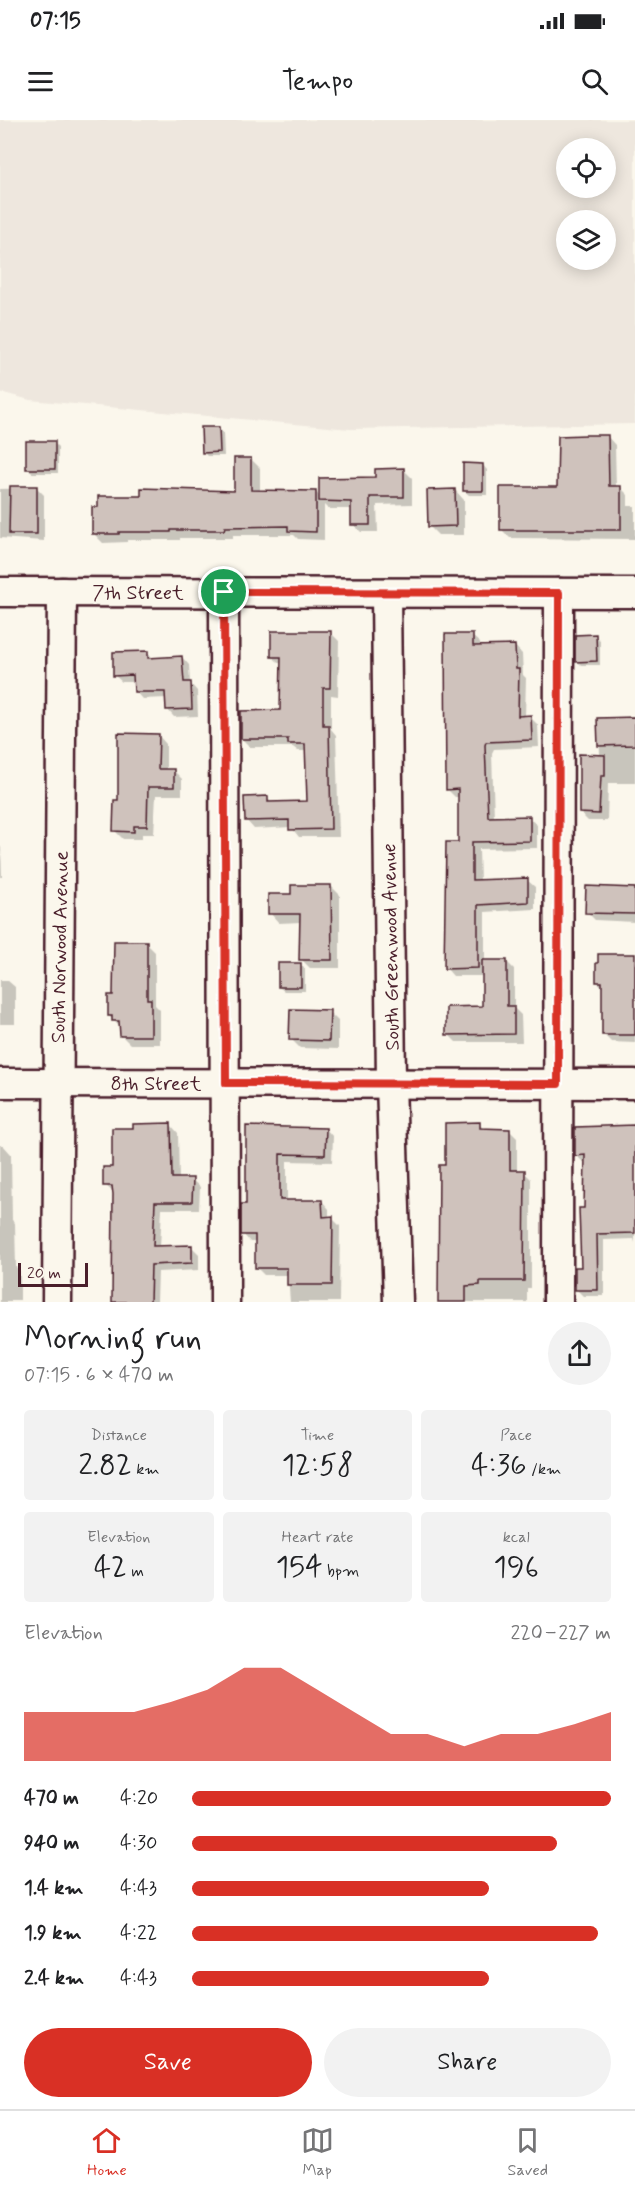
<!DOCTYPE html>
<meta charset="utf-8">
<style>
:root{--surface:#fff;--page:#f2f2f2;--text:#202124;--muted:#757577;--line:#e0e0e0;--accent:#d93025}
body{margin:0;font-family:Mynerve,sans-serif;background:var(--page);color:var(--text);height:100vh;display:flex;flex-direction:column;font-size:22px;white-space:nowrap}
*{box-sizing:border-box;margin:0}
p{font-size:20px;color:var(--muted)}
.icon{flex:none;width:33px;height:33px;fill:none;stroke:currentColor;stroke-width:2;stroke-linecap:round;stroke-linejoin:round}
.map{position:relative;height:1182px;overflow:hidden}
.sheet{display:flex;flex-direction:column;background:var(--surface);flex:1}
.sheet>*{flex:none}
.buttons{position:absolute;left:556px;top:18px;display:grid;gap:12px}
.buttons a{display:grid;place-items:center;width:60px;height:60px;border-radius:50%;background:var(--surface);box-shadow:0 3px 15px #0003;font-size:30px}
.scale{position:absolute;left:18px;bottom:15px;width:70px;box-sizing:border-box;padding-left:6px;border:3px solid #4a1f2b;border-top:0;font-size:16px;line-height:21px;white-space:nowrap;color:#4a1f2b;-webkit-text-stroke:4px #fbf7ec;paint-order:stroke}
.pin{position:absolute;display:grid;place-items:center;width:51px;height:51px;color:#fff;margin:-26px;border:3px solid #fff;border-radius:50%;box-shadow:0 2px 6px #0007}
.round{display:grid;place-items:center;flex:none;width:63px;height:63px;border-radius:32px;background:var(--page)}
.summary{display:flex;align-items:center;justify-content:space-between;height:102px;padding:0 24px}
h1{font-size:33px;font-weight:600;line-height:45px}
.metrics{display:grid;grid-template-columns:repeat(3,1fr);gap:9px;height:102px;padding:6px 24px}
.metrics div{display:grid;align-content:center;border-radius:6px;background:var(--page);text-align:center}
.metrics b{font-size:30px;font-weight:600}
.metrics small{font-size:16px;font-weight:400}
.metrics p{font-size:16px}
.chart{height:168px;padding:12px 24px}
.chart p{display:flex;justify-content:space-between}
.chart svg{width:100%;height:108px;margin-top:6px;fill:var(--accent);opacity:.7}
.cta{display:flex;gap:12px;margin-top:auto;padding:12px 24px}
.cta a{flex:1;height:69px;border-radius:36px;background:var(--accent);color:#fff;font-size:24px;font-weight:600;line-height:69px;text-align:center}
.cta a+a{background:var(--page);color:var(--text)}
ul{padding:0 24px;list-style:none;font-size:20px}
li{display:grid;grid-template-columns:96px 72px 1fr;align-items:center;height:45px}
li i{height:15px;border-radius:8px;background:var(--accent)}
.status{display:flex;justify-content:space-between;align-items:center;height:42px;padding:0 30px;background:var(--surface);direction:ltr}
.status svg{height:16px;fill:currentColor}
header{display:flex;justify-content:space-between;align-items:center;height:78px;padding:0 24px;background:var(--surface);font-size:27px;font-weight:600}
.tabs{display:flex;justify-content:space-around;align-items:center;height:84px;border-top:2px solid var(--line);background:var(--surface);font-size:16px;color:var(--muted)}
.tabs a{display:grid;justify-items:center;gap:3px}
.tabs .selected{color:var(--accent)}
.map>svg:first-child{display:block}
</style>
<div class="status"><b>07:15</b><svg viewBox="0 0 49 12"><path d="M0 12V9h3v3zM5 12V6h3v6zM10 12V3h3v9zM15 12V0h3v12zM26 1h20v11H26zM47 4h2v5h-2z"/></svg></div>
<header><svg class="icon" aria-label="menu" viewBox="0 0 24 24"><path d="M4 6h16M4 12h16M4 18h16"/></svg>Tempo<svg class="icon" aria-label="search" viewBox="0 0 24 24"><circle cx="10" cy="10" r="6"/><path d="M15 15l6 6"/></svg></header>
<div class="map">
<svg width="635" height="1182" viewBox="0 0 635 1182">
<rect width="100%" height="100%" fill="#fbf7ec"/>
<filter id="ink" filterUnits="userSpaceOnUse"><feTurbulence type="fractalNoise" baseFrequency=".0167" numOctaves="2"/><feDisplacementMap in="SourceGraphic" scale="12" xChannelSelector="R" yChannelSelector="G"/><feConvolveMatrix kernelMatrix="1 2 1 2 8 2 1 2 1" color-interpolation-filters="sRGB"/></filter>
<g filter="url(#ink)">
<path fill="#eee7de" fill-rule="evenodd" d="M0,0H635V304L350,309L30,280L0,272ZM567,28H606V68H567ZM567,100H606V140H567Z"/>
<g fill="#0003">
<path d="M219,309L223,313L224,336H207L203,332Z"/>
<path d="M607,316L615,325L616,367H620L628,375V386H635V419L510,418L502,410L559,369Z"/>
<path d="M54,323L58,327V353H32L27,348Z"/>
<path d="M251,339L260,348V371L316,372L320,377L404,350L412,358V384L377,385L378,412H361L353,404L352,389H328L324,385V420L298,419L294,415H233V418H180V420H127V422L103,423L94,414L235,372Z"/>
<path d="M483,345L487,350V375H469L464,371Z"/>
<path d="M37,368L44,375V421L0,418V369Z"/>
<path d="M455,370L464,380V415H438L429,406Z"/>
<path d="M330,512L339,521L338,576L331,575V609L336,615L339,717H299L291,707L254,709L246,700L267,678L272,683H309L307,631H298L293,627H250L242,619L282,592V545L272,537Z"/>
<path d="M472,516L480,523V527L515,526L522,534L523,555L526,558L525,597H530L538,605L539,627L494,629L492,633L494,698H529L537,705V728L479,729L480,761L527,760L535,767V789L485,792V841H506L514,849V888L521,895L522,922H456L448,914L483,888V856H453L446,848L460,723V677H455L447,669Z"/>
<path d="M595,516L600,520V545H581L577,541Z"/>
<path d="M148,533L154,539L182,537L189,545L190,563L197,571L198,596L174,597L167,589V578L142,579L135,571V562H122L114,555Z"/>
<path d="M629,596H635V663H608L607,701H588L580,693L600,636L599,599H629Z"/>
<path d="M158,615L166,624V650L174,651L182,659V675H156L154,714H142V719H123L115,711L119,682Z"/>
<path d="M0,726L1,727L2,757H0Z"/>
<path d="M331,766L340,775V848H310L301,839V802L279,803L270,793L292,775Z"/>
<path d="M587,768H635V802L595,800L587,792Z"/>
<path d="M146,823L155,832V885L160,890V924H130L121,915V908L109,896Z"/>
<path d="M635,835V923L611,922L603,914L604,868L597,862L600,844Z"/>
<path d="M301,845L305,849V871H284L279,867Z"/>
<path d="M0,860H7L15,867V904H0Z"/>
<path d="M329,892L338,901V929L300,928L291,919Z"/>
<path d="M479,1004L485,1010L510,1011L517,1018V1052H524L531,1059V1168H527V1182H440L447,1047Z"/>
<path d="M171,1005L178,1013L179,1059L192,1060L200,1067L199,1089H162L160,1127L191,1126L199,1134V1150L158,1152L157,1182H192H114V1073L105,1065L134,1009Z"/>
<path d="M635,1007V1123L634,1119L604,1120V1176H583L576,1169L582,1149L586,1042H583L576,1035Z"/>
<path d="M248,1008L326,1009L333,1017L332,1042L287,1041V1082L322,1081L329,1089V1098H332L340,1106L339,1182H290L288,1155H264L256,1147V1122H250L243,1114L248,1086Z"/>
<path d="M0,1025H3L11,1034L12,1100L15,1103L16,1147L20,1151V1180H11V1182H0Z"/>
</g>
<g fill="#cfc2bc" stroke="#4a1f2b" stroke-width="1.5">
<path d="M201,307H219L220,332L202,333Z"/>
<path d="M586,315H608L609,366H621V410H500V367H557L558,316Z"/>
<rect x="26" y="321" width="29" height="28"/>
<path d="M234,338H251V370L316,371V412L288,411V406L225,407L224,410H171V412H119V414H92V387H98V376H141V368L234,371Z"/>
<path d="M463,343L483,344V371H463Z"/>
<path d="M404,348V377H370V405H351V382L319,381V358L375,357V349Z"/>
<path d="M10,366H37V414H9Z"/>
<path d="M455,369L456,406L428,407L427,370Z"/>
<path d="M271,511H331L330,568H323V605H329L331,709L289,710V700L245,701L244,677L268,676V682L307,681L305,624H288V619H241V591L280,590L281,537H271Z"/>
<path d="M445,514H473V526L515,525L516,549H519L518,596L531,595L532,620L486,622L485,625L488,697L530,696V721L472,722V760L528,758V782L478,785V848L444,849L446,722H458V669L446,670Z"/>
<path d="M596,514L597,541L575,542V515Z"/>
<path d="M148,531V538L182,536L184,562H191L192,589L166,590L165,572H134L133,555L113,556V532Z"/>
<path d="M635,597V625L598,626L597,598Z"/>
<path d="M118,613L159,614L158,649H174V667H148L147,706H134V712L113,711L114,680H118Z"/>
<path d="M579,634L605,635V656H601L599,694L579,693Z"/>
<path d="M291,765H331L332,840H299L300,794H268V774H291Z"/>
<path d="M586,766L635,768V794L585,793Z"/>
<path d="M114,821H147V879H151V916H120L119,901H112V896H108V875H113Z"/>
<path d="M598,834H635V915H602V862H596V843H598Z"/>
<path d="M482,840H507V886H514V914L446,915V887L482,886Z"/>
<rect x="278" y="843" width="23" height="24"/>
<path d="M290,889L330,890L329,921L289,920Z"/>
<path d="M480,1002V1008L510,1009V1050H525L524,1161H480V1165L466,1166V1182H438L439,1045H445V1003Z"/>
<path d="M171,1003L172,1058H193L192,1082H155L153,1126L192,1125V1143L151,1145L150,1182H112L113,1074L112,1066H103V1047H112V1008H133V1004Z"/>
<path d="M635,1005V1113L597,1114L598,1170H575V1147H581L579,1088H584L585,1035L575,1036V1007Z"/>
<path d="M246,1006L326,1008L325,1035L280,1034V1080H322L323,1097L333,1096L332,1165H287V1148H255V1115H241V1084H246Z"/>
</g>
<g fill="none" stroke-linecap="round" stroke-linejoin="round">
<defs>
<g id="minor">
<path d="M0,472L635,473"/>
<path d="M224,473L225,1182"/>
<path d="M386,473L391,963L398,1182"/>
<path d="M0,963L635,964"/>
<path d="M57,1182L62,472"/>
<path d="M558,1182L559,473"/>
</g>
</defs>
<use href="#minor" stroke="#4a1f2b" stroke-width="33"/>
<use href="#minor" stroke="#fbf7ec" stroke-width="28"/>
</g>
</g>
<g fill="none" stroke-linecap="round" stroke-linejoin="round" filter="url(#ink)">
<defs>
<path id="route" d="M224,472L559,473L558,964L226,963Z"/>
</defs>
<use href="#route" stroke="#fff" stroke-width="12"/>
<use href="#route" stroke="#d93025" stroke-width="8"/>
</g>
<g text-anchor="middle" stroke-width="4.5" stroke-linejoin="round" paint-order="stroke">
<g font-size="20" fill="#4a1f2b" stroke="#fbf7ec">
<text x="138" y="479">7th Street</text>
<text transform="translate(59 827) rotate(-89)" y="7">South Norwood Avenue</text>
<text transform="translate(390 827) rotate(-91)" y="7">South Greenwood Avenue</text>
<text x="156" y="970">8th Street</text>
</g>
</g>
</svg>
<div class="buttons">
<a><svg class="icon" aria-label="locate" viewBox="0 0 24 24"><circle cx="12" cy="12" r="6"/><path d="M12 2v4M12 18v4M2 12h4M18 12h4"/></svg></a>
<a><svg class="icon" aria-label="layers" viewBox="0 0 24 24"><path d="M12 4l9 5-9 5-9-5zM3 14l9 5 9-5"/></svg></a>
</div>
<div class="scale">20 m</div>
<div class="pin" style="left:224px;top:472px;background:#1e9e55"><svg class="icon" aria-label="arrive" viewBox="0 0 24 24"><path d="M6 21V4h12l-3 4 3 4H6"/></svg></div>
</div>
<section class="sheet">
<div class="summary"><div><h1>Morning run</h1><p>07:15 · 6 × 470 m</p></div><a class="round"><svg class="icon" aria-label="share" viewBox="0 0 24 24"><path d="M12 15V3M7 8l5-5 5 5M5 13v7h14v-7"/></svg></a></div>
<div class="metrics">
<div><p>Distance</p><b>2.82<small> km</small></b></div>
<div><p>Time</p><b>12:58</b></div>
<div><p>Pace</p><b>4:36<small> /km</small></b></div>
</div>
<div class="metrics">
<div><p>Elevation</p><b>42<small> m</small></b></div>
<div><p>Heart rate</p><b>154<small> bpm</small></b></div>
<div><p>kcal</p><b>196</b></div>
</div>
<div class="chart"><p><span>Elevation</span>220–227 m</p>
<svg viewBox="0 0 160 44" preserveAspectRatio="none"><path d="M0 44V24L10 24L20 24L30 24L40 20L50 15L60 6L70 6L80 15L90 24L100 33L110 33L120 38L130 33L140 33L150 29L160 24V44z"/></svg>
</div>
<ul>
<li><b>470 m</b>4:20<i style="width:100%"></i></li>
<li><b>940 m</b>4:30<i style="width:87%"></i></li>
<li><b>1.4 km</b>4:43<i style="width:71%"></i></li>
<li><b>1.9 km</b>4:22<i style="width:97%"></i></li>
<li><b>2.4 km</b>4:43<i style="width:71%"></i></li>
</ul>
<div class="cta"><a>Save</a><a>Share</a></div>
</section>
<nav class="tabs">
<a class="selected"><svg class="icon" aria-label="home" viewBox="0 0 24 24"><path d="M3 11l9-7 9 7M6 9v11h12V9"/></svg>Home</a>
<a><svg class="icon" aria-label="map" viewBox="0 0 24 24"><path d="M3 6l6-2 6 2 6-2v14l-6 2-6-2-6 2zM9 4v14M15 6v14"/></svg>Map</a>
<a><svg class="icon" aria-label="saved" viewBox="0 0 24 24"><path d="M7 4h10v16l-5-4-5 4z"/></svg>Saved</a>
</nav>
